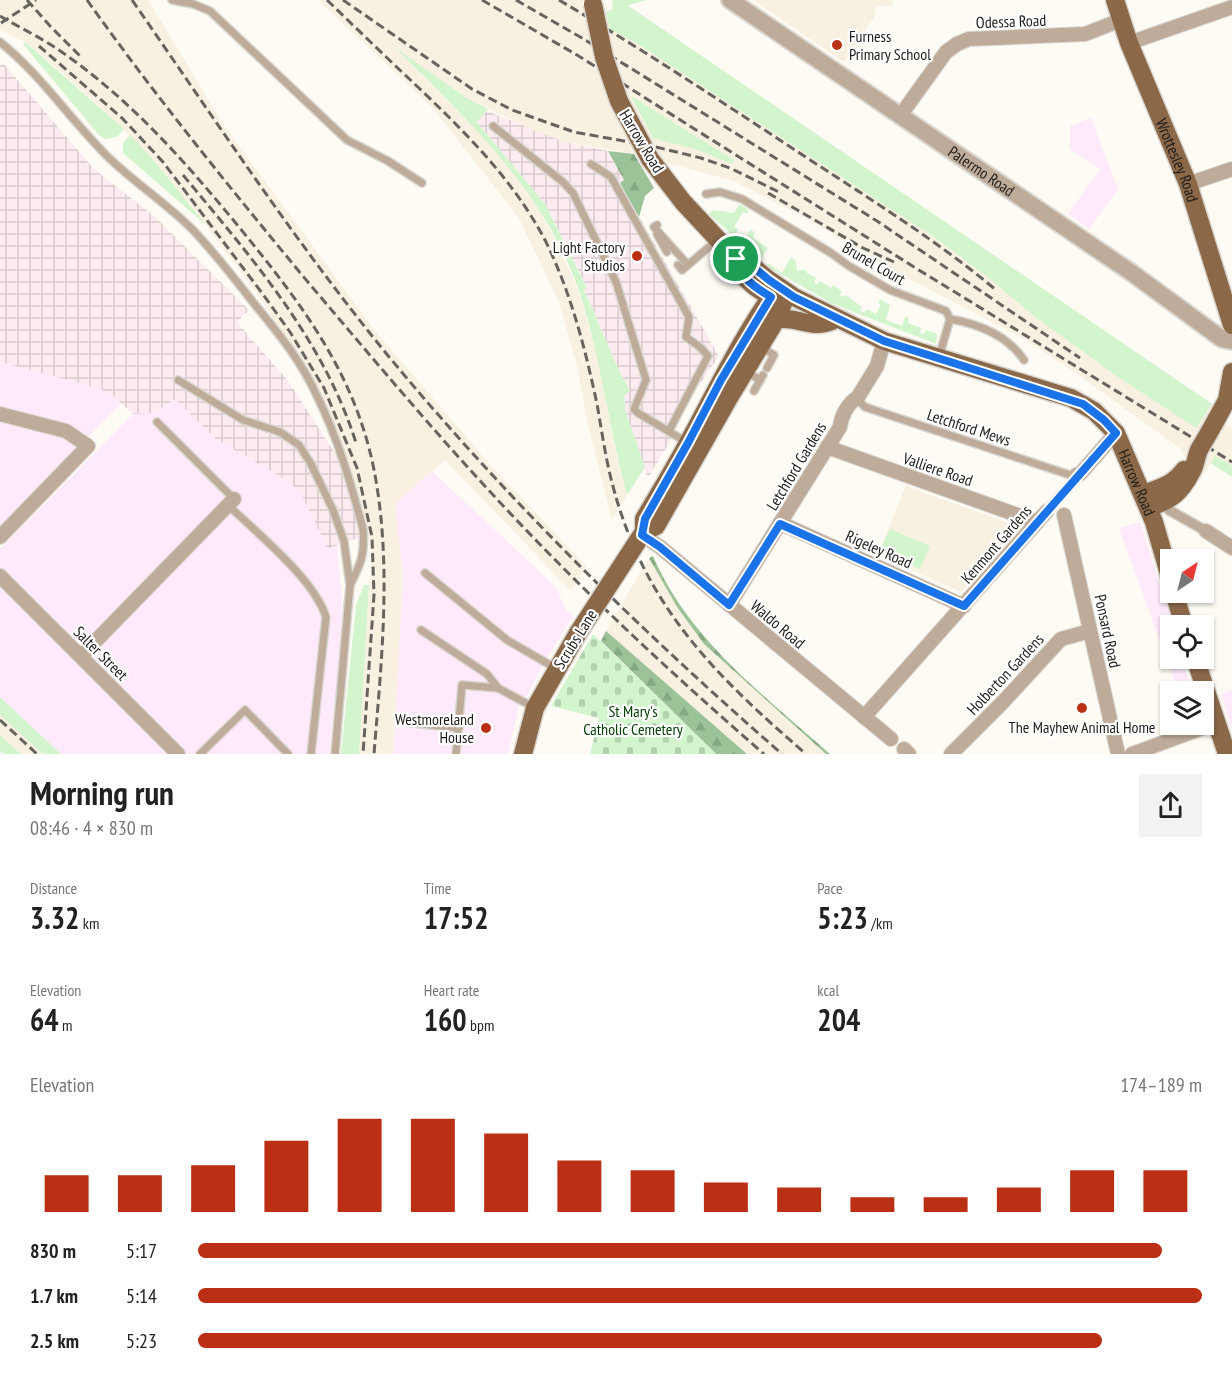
<!DOCTYPE html>
<meta charset="utf-8">
<style>
:root{--surface:#fff;--page:#f2f2f2;--text:#222;--muted:#767676;--accent:#bb2f15}
body{margin:0;font-family:"PT Sans Narrow",sans-serif;background:var(--page);color:var(--text);height:100vh;display:flex;flex-direction:column;font-size:22px;white-space:nowrap}
*{box-sizing:border-box;margin:0}
p{font-size:20px;color:var(--muted)}
.icon{flex:none;width:33px;height:33px;fill:none;stroke:currentColor;stroke-width:2;stroke-linecap:round;stroke-linejoin:round}
.map{position:relative;height:754px;overflow:hidden}
.drawer{display:flex;flex-direction:column;background:var(--surface);flex:1}
.drawer>*{flex:none}
.needle{width:39px;rotate:35deg}
.buttons{position:absolute;left:1160px;top:549px;display:grid;gap:12px}
.buttons a{display:grid;place-items:center;width:54px;height:54px;border-radius:0px;background:var(--surface);box-shadow:0 2px 4px #0004;font-size:30px}
.pin{position:absolute;display:grid;place-items:center;width:51px;height:51px;color:#fff;margin:-26px;border:3px solid #fff;border-radius:50%;box-shadow:0 2px 6px #0007}
.round{display:grid;place-items:center;flex:none;width:63px;height:63px;border-radius:0px;background:var(--page)}
.head{display:flex;align-items:center;justify-content:space-between;height:102px;padding:0 30px}
h1{font-size:33px;font-weight:600;line-height:45px}
.metrics{display:grid;grid-template-columns:repeat(3,1fr);gap:9px;height:102px;padding:6px 30px}
.metrics div{display:grid;align-content:center}
.metrics b{font-size:30px;font-weight:600}
.metrics small{font-size:16px;font-weight:400}
.metrics p{font-size:16px}
.chart{height:168px;padding:12px 30px}
.chart p{display:flex;justify-content:space-between}
.chart svg{width:100%;height:108px;margin-top:6px;stroke:var(--accent);stroke-width:6}
ul{padding:0 30px;list-style:none;font-size:20px}
li{display:grid;grid-template-columns:96px 72px 1fr;align-items:center;height:45px}
li i{height:15px;border-radius:8px;background:var(--accent)}
.map>svg:first-child{display:block}
</style>
<div class="map">
<svg width="1232" height="754" viewBox="0 0 1232 754">
<defs>
<pattern id="industrial-grid" width="8" height="8" patternUnits="userSpaceOnUse" patternTransform="scale(1.5)"><rect width="8" height="8" fill="#fcecf1"/><path d="M0 4h8M4 0v8" fill="none" stroke="#d8cace"/></pattern>
<pattern id="forest-firs" width="22" height="20" patternUnits="userSpaceOnUse" patternTransform="scale(1.5)"><rect width="22" height="20" fill="#9bc397"/><path d="M5 1l3.5 6h-7zM16 11l3.5 6h-7z" fill="#85a782"/></pattern>
<pattern id="cemetery-stones" width="16" height="16" patternUnits="userSpaceOnUse" patternTransform="scale(1.5)"><rect width="16" height="16" fill="#d2f5ce"/><path d="M2 7V4a2 2 0 0 1 4 0v3zM10 15v-3a2 2 0 0 1 4 0v3z" fill="#b4d2b0"/></pattern>
<pattern id="park-crowns" width="20" height="18" patternUnits="userSpaceOnUse" patternTransform="scale(1.5)"><rect width="20" height="18" fill="#d2f5ce"/><path d="M2 6a3 3 0 1 1 6 0M12 15a3 3 0 1 1 6 0" fill="none" stroke="#b4d2b0"/></pattern>
</defs>
<rect width="100%" height="100%" fill="#fefbf4"/>
<g fill="#feeafa">
<path d="M1091,118L1118,189L1089,229L1068,214L1100,169L1070,149V126Z"/>
<path d="M0,362L98,388L113,396L121,403L0,526Z"/>
<path d="M175,399L216,439L276,474L299,490L328,549L337,547L342,597L341,646L329,754H61L0,697V549L133,414L154,413Z"/>
<path d="M432,471L556,587L566,610L573,616L539,672L528,695L521,697L508,754H393L403,577L395,503Z"/>
<path d="M1140,522L1173,625L1170,626V658L1182,659L1192,691H1178L1119,528Z"/>
<path d="M1232,690V729L1221,694Z"/>
</g>
<g fill="url(#industrial-grid)">
<path d="M3,63L94,169L154,216L249,310L237,322L289,382L338,458L361,537L328,549L299,490L276,474L216,439L175,399L154,413L133,414L113,396L98,388L0,362V66Z"/>
<path d="M487,111L565,142L608,151L624,181L620,183L719,356L685,406L671,440L648,478L626,413L624,396L629,390L621,375L584,289L587,287L545,204L476,122Z"/>
</g>
<g fill="#f8f0e0">
<path d="M0,0H148L223,124L375,331L493,468L586,566L571,591L445,460L395,503L403,577L393,754H359L369,585L371,574V552L369,534L362,511L342,444L320,393L300,359L256,292L192,207L151,157L104,110L54,66L25,42L0,30Z"/>
<path d="M318,0H587L606,11L627,5L1212,404L1207,411L1232,428V477L1211,463L1199,481L1181,449L1073,371L1021,337L900,274L811,221L734,181L634,154L566,142L535,131L468,99L398,51L494,148L537,207L555,239L578,290L598,358L616,453L627,495L612,520L588,425L577,366L559,302L519,218L432,107Z"/>
<path d="M753,0H893V6H875V16L844,62Z"/>
<path d="M906,486L1020,527L961,592L878,555Z"/>
<path d="M649,558L677,607L704,644L826,754H747L606,631Z"/>
<path d="M0,715L43,754H21L0,735Z"/>
</g>
<g fill="#d2f5ce">
<path d="M627,5L1212,404L1196,428L1118,377L1034,316L989,278L937,239L638,44L610,29L606,12Z"/>
<path d="M25,42L124,129L117,137L105,139L99,135L23,44Z"/>
<path d="M394,47L468,99L488,109L477,122L545,204L587,288L584,290L621,375L630,390L624,396L626,413L645,467L627,495C609,427 601,358 579,291C545,192 467,119 394,47Z"/>
<path d="M631,96L734,160L732,164L698,150L653,138Z"/>
<path d="M130,135L151,157L206,225L123,153V143Z"/>
<path d="M739,204L749,210L747,214L743,212L734,227L738,229L736,233L745,239L750,230L755,232L753,238L768,248L760,260L709,214L713,210L734,213Z"/>
<path d="M791,257L796,261L797,271L805,269L807,273L816,278L814,282L817,285L820,281L832,288L833,285L842,291L840,295L844,297L846,295L862,307L860,310L864,313L867,309L876,314L881,305L878,303L880,299L890,305L886,320L902,326L905,317L909,318L908,323L921,328L920,333L924,334L926,330L937,334L936,344L831,303L767,266L768,263L782,273Z"/>
<path d="M1215,456L1232,466V477L1211,463Z"/>
<path d="M890,529L930,546L920,569L879,552Z"/>
<path d="M364,585H369L359,754H341L356,605Z"/>
<path d="M0,697L61,754H43L0,715Z"/>
<path d="M0,735L21,754H4L0,751Z"/>
</g>
<g fill="url(#forest-firs)">
<path d="M608,151L634,154L654,188L645,196L639,217L620,183L624,180Z"/>
<path d="M653,556C689,640 764,695 830,754H826L704,644L677,607L649,558Z"/>
<path d="M606,631L747,754H716L601,641Z"/>
</g>
<path fill="url(#cemetery-stones)" d="M593,634L716,754H590L599,718L551,706Z"/>
<path fill="url(#park-crowns)" d="M612,0H646L613,10Z"/>
<g fill="none" stroke-linecap="round" stroke-linejoin="round">
<defs>
<g id="service">
<path d="M172,0L193,4L210,11L347,140L388,161L422,183"/>
<path d="M0,42C40,74 69,118 106,155C132,181 165,202 192,229C215,253 235,279 256,306C279,334 302,362 317,396C338,438 351,484 363,529C365,554 361,564 350,585"/>
<path d="M493,126L563,182L573,193L616,282L646,380L634,409L638,413L688,443"/>
<path d="M591,164L611,177L689,317L686,337L701,348L708,356L669,431"/>
<path d="M706,194L720,192L742,199L831,253L849,266L890,290L946,311L950,319C979,324 1007,335 1024,360"/>
<path d="M657,225L654,227L688,265L717,240"/>
<path d="M657,234L667,252"/>
<path d="M678,265L682,270L688,265"/>
<path d="M761,347L774,355L767,368"/>
<path d="M939,357L950,319"/>
<path d="M747,372L760,380"/>
<path d="M178,380L243,420L280,432L299,445L311,464L333,510L344,541L350,585L335,754"/>
<path d="M754,391L763,375"/>
<path d="M858,397L860,402L865,407L1073,476L1076,475"/>
<path d="M157,422L234,499"/>
<path d="M228,505C258,534 314,579 326,617L311,754"/>
<path d="M425,573L507,640L557,669"/>
<path d="M421,630L487,674L498,688"/>
<path d="M412,723L459,728"/>
<path d="M200,754L245,710L288,754"/>
<path d="M456,754L462,685L498,688L535,708"/>
</g>
<g id="pedestrian">
<path d="M1169,510L1206,531"/>
<path d="M1047,511L1080,474"/>
</g>
<g id="minor">
<path d="M1129,43L1232,7"/>
<path d="M900,116L946,52L957,44L969,39L1085,34L1121,20"/>
<path d="M1188,184L1232,169"/>
<path d="M0,414L66,431L88,446L0,537"/>
<path d="M827,447L1037,522"/>
<path d="M1076,475L1080,474L1116,433"/>
<path d="M1064,515L1118,754"/>
<path d="M780,523L964,606"/>
<path d="M1206,531L1232,548"/>
<path d="M642,535L660,547L891,739"/>
<path d="M0,576L178,754"/>
<path d="M729,605L840,427C841,416 848,403 858,397L877,366L884,341"/>
<path d="M81,656L234,499"/>
<path d="M864,717L1047,511"/>
<path d="M904,749L909,754"/>
<path d="M951,754L1003,702L1061,639L1090,631"/>
<path d="M1132,754L1216,723"/>
</g>
<g id="tertiary">
<path id="s1" d="M730,0L1132,273L1222,339L1232,341"/>
</g>
<g id="primary">
<path id="s2" d="M1115,0L1129,43L1188,184L1232,325"/>
<path id="s3" d="M650,159L683,202L736,259L747,262L769,280L794,297L884,341L1071,398L1094,411L1116,433L1154,522L1170,577"/>
<path d="M736,259C740,281 762,292 780,302"/>
<path d="M775,320C796,315 810,330 832,321"/>
<path d="M1210,431L1227,400L1232,372"/>
<path d="M1143,494C1160,488 1173,485 1184,470"/>
<path d="M1149,508C1172,499 1180,494 1192,471C1196,464 1196,455 1200,448"/>
<path d="M644,532L656,526L730,396L773,325L788,293"/>
<path d="M639,539L644,532V519C659,494 674,469 688,443C717,390 742,336 778,287"/>
<path d="M1174,592L1184,626"/>
<path d="M1195,658L1227,754"/>
<path d="M523,754L535,708L578,633"/>
</g>
</defs>
<use href="#service" stroke="#dad7d1" stroke-width="10"/>
<use href="#pedestrian" stroke="#dad7d1" stroke-width="12"/>
<use href="#minor" stroke="#dad7d1" stroke-width="16"/>
<use href="#tertiary" stroke="#dad7d1" stroke-width="20"/>
<use href="#primary" stroke="#dad7d1" stroke-width="21"/>
<use href="#service" stroke="#beab99" stroke-width="7"/>
<use href="#pedestrian" stroke="#beab99" stroke-width="9"/>
<use href="#minor" stroke="#beab99" stroke-width="14"/>
<use href="#tertiary" stroke="#beab99" stroke-width="16"/>
<use href="#primary" stroke="#8a6848" stroke-width="18"/>
<g stroke="#676460" stroke-width="3" stroke-dasharray="9 4.5" stroke-linecap="butt">
<path d="M27,0L50,26L81,57"/>
<path d="M87,0C156,97 231,189 307,281C369,354 430,427 495,497C579,588 671,673 764,754"/>
<path d="M132,0C216,121 297,245 390,358C509,502 642,632 782,754"/>
<path d="M327,0C358,30 389,60 420,89C468,135 515,182 546,242C571,293 585,348 597,404C602,432 606,462 614,490C646,608 717,677 806,754"/>
<path d="M343,0L472,89L512,110L574,132L652,146L701,158L730,168L779,192"/>
<path d="M482,0L577,55L914,267L1232,462"/>
<path d="M516,0L582,38L877,221L1080,358"/>
<path d="M559,0C640,48 719,100 798,152C865,196 934,238 996,290"/>
<path d="M0,16C22,29 46,40 66,55C134,103 187,164 239,227C305,308 361,381 377,487C391,575 381,666 374,754"/>
<path d="M1,23L36,0"/>
<path d="M39,46L122,118L163,162L262,293L290,332L324,388L357,468L372,537L374,595L363,754"/>
<path d="M183,175C251,257 324,340 356,443"/>
<path d="M768,193L863,248L894,262"/>
<path d="M0,720L37,754"/>
</g>
<defs>
<g id="primary-bridge">
<path d="M593,4L604,57L619,101L650,159"/>
<path d="M1200,448L1210,431"/>
<path d="M578,633L639,539"/>
</g>
</defs>
<use href="#primary-bridge" stroke="#dad7d1" stroke-width="21" stroke-linecap="butt"/>
<use href="#primary-bridge" stroke="#8a6848" stroke-width="18"/>
</g>
<g fill="none" stroke-linecap="round" stroke-linejoin="round">
<defs>
<path id="route" d="M736,259L747,262L769,280L794,297L884,341L1083,404L1104,420L1116,433L964,606L780,524L729,605L660,547L642,535L645,519L688,443L721,380L771,297C756,288 740,278 736,259Z"/>
</defs>
<use href="#route" stroke="#fff" stroke-width="12"/>
<use href="#route" stroke="#1a73e8" stroke-width="8"/>
</g>
<g fill="#bb2f15" stroke="#fff" stroke-width="2">
<circle cx="837" cy="45" r="6"/>
<circle cx="637" cy="256" r="6"/>
<circle cx="1082" cy="708" r="6"/>
<circle cx="486" cy="728" r="6"/>
</g>
<g text-anchor="middle" stroke-width="4.5" stroke-linejoin="round" paint-order="stroke">
<g font-size="16" fill="#1f1d1a" stroke="#fff">
<text transform="translate(1011 21) rotate(-2)" y="6">Odessa Road</text>
<text transform="translate(642 141) rotate(59)" y="6">Harrow Road</text>
<text dy="6" stroke="none"><textPath href="#s2" startOffset="172">Wrottesley Road</textPath></text>
<text dy="6" stroke="none"><textPath href="#s1" startOffset="304">Palermo Road</textPath></text>
<text transform="translate(874 263) rotate(30)" y="6">Brunel Court</text>
<text transform="translate(969 427) rotate(18)" y="6">Letchford Mews</text>
<text transform="translate(796 466) rotate(-59)" y="6">Letchford Gardens</text>
<text transform="translate(938 469) rotate(19)" y="6">Valliere Road</text>
<text dy="6" stroke="none"><textPath href="#s3" startOffset="609">Harrow Road</textPath></text>
<text transform="translate(996 544) rotate(-49)" y="6">Kenmont Gardens</text>
<text transform="translate(879 549) rotate(24)" y="6">Rigeley Road</text>
<text transform="translate(778 624) rotate(40)" y="6">Waldo Road</text>
<text transform="translate(1108 631) rotate(78)" y="6">Ponsard Road</text>
<text transform="translate(575 639) rotate(-58)" y="6">Scrubs Lane</text>
<text transform="translate(101 653) rotate(45)" y="6">Salter Street</text>
<text transform="translate(1005 674) rotate(-47)" y="6">Holberton Gardens</text>
</g>
<g font-size="16" fill="#1f1d1a" stroke="#fff" text-anchor="end">
<text x="849" y="42" text-anchor="start">Furness<tspan x="849" dy="18">Primary School</tspan></text>
<text x="625" y="253">Light Factory<tspan x="625" dy="18">Studios</tspan></text>
<text x="474" y="725">Westmoreland<tspan x="474" dy="18">House</tspan></text>
<text x="1082" y="733" text-anchor="middle">The Mayhew Animal Home</text>
</g>
<g font-size="16" fill="#054005" stroke="#fff">
<text x="633" y="717">St Mary's<tspan x="633" dy="18">Catholic Cemetery</tspan></text>
</g>
</g>
</svg>
<div class="buttons">
<a><svg class="needle" viewBox="-14 -14 28 28"><path d="M0-13l5 13h-10z" fill="#e53935"/><path d="M0 13l5-13h-10z" fill="#767676"/></svg></a>
<a><svg class="icon" aria-label="locate" viewBox="0 0 24 24"><circle cx="12" cy="12" r="6"/><path d="M12 2v4M12 18v4M2 12h4M18 12h4"/></svg></a>
<a><svg class="icon" aria-label="layers" viewBox="0 0 24 24"><path d="M12 4l9 5-9 5-9-5zM3 14l9 5 9-5"/></svg></a>
</div>
<div class="pin" style="left:736px;top:259px;background:#1e9e55"><svg class="icon" aria-label="arrive" viewBox="0 0 24 24"><path d="M6 21V4h12l-3 4 3 4H6"/></svg></div>
</div>
<section class="drawer">
<div class="head"><div><h1>Morning run</h1><p>08:46 · 4 × 830 m</p></div><a class="round"><svg class="icon" aria-label="share" viewBox="0 0 24 24"><path d="M12 15V3M7 8l5-5 5 5M5 13v7h14v-7"/></svg></a></div>
<div class="metrics">
<div><p>Distance</p><b>3.32<small> km</small></b></div>
<div><p>Time</p><b>17:52</b></div>
<div><p>Pace</p><b>5:23<small> /km</small></b></div>
</div>
<div class="metrics">
<div><p>Elevation</p><b>64<small> m</small></b></div>
<div><p>Heart rate</p><b>160<small> bpm</small></b></div>
<div><p>kcal</p><b>204</b></div>
</div>
<div class="chart"><p><span>Elevation</span>174–189 m</p>
<svg viewBox="0 0 160 44" preserveAspectRatio="none"><path d="M5 44V29M15 44V29M25 44V25M35 44V15M45 44V6M55 44V6M65 44V12M75 44V23M85 44V27M95 44V32M105 44V34M115 44V38M125 44V38M135 44V34M145 44V27M155 44V27"/></svg>
</div>
<ul>
<li><b>830 m</b>5:17<i style="width:96%"></i></li>
<li><b>1.7 km</b>5:14<i style="width:100%"></i></li>
<li><b>2.5 km</b>5:23<i style="width:90%"></i></li>
</ul>
</section>
